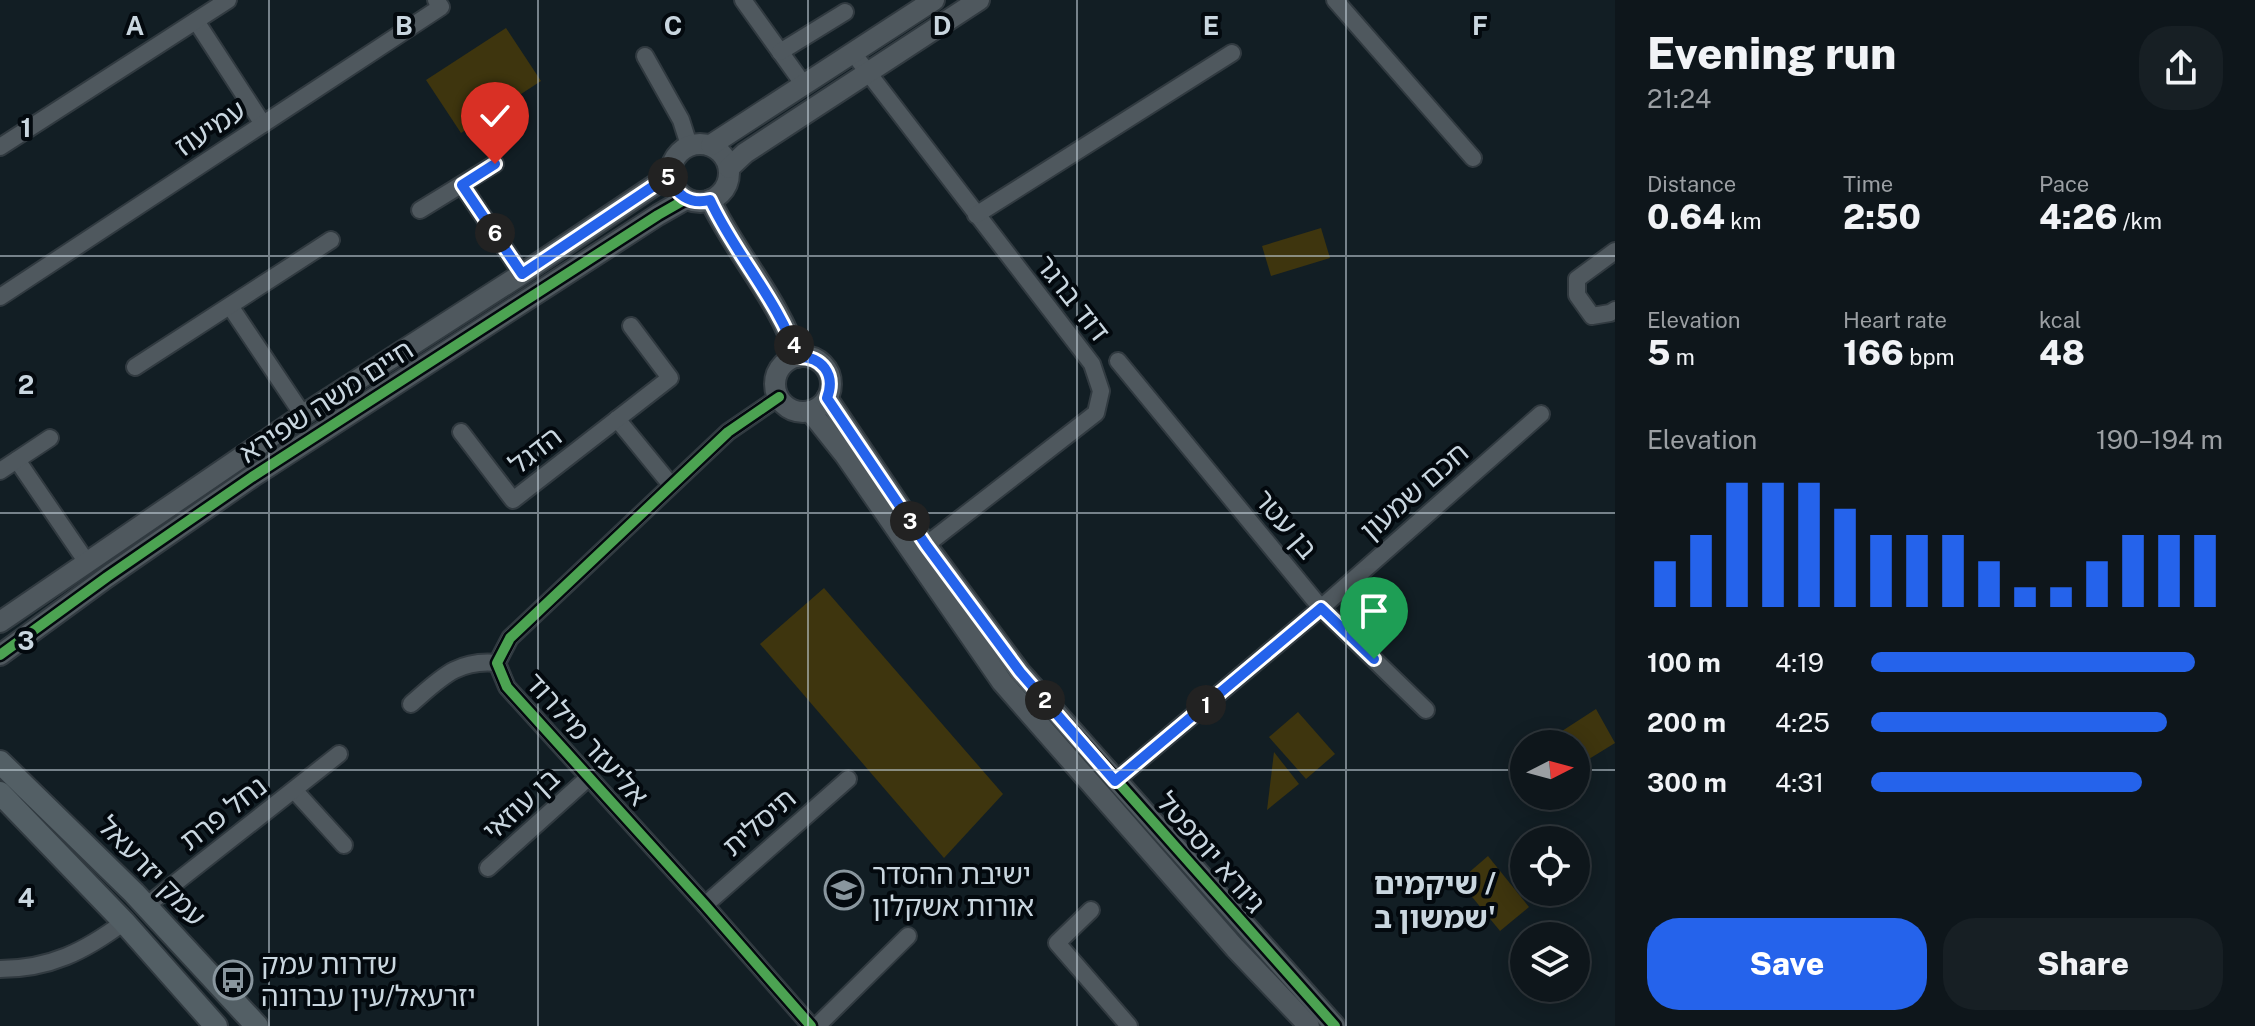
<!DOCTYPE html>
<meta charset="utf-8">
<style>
:root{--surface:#0e161b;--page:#171f24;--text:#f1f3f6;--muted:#9b9fa3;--line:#2e353a;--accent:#2563eb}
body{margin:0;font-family:"Public Sans","Noto Sans Hebrew",sans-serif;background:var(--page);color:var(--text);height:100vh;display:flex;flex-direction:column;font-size:30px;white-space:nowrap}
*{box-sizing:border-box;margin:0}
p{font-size:26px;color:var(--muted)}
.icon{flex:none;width:44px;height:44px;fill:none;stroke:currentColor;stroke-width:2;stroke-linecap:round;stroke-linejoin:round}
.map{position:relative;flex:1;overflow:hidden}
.details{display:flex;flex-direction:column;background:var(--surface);width:640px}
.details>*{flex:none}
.needle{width:52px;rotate:84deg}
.fabs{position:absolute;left:1510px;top:730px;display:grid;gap:16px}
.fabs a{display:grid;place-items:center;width:80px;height:80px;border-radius:50%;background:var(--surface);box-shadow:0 4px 20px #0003,0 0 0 2px var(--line);font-size:40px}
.pin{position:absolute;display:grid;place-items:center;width:68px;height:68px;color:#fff;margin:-82px -34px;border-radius:50% 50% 50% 0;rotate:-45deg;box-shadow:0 0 8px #0007}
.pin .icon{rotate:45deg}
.km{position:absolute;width:40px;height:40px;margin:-20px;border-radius:50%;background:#222;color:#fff;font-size:22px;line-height:40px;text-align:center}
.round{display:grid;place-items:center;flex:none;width:84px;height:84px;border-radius:32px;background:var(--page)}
.head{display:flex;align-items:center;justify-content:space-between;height:136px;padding:0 32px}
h1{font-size:44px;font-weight:800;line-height:60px}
.figures{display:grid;grid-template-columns:repeat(3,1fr);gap:12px;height:136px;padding:8px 32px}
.figures div{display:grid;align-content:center}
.figures b{font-size:34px;font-weight:800}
.figures small{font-size:22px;font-weight:400}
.figures p{font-size:22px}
.chart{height:224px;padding:16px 32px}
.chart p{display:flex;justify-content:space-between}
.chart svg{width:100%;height:144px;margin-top:8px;stroke:var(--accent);stroke-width:6}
.primary-button{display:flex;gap:16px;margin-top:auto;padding:16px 32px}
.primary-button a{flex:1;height:92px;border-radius:32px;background:var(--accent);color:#fff;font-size:32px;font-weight:800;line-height:92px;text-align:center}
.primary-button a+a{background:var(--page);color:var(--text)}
ul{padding:0 32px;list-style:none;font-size:26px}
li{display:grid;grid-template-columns:128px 96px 1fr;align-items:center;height:60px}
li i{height:20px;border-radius:10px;background:var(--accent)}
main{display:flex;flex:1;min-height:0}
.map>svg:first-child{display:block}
</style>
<main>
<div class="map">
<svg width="1615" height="1026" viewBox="0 0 1615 1026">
<rect width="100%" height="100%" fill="#121e24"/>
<g fill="#3e350e">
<path d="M506,28L541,81L461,133L426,80Z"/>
<path d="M1321,228L1330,258L1271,276L1262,246Z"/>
<path d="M824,588L1003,794L944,858L760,644Z"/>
<path d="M1596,709L1615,743L1576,767V744H1542Z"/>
<path d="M1298,712L1335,754L1306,779L1269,737Z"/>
<path d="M1274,752L1299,784L1267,810Z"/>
<path d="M1488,856L1529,907L1500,931L1459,881Z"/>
</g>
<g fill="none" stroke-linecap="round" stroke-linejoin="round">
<defs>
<g id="minor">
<path d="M743,0L804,85"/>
<path d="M1335,0L1473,158"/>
<path d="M196,21L263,124"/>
<path d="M780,52L845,12"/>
<path d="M853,53L1092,364L1101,391L1096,413L926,545"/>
<path d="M645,56L681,120L689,145"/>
<path d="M0,147L228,0"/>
<path d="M462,185L522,274"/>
<path d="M420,210L495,164"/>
<path d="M976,215L1232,53"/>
<path d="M1615,251L1577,279V295L1592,316L1610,313L1615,310"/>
<path d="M0,297L441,7L436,0"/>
<path d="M230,306L303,415"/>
<path d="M1118,361L1321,608L1426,710"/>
<path d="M135,367L331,240"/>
<path d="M779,397L728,432L510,638L497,663L507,687L705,905L811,1026"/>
<path d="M617,419L671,485"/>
<path d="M461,432L513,500L670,378L631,326"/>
<path d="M17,460L86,561"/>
<path d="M0,471L50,438"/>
<path d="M411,704C440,679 457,659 497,663"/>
<path d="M1115,781L1321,608L1541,414"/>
<path d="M294,790L344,845"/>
<path d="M488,868L588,778"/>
<path d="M705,905L848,779"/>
<path d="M146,906L339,754"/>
<path d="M1091,910L1057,943L1129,1026"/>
<path d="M0,969C50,969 85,951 124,922"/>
<path d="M817,1026L908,936"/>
</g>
<g id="tertiary">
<circle cx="700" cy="173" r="29"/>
<path d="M711,145L934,0"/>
<path d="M729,168L745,153L979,0"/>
<path d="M710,200C735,253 780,301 797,357"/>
<circle cx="803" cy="384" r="28"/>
<path d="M827,398L926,545L1020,672L1335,1026"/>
<path d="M810,411L845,455L1002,682L1235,948L1309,1026"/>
<path d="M0,622L303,415L522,274L670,175"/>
<path d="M0,655L107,577L252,477L658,215L686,199"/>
</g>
<g id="secondary">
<path d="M0,762L134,893L257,1026"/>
<path d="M0,793L124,922L216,1026"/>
</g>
</defs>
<use href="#minor" stroke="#313a40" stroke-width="20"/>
<use href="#tertiary" stroke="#313a40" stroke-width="24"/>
<use href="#secondary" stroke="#313a40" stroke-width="26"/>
<use href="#minor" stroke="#4f585e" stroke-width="16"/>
<use href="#tertiary" stroke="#4f585e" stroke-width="20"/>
<use href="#secondary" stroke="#535f65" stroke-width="22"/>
<defs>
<g id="cycleway">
<path d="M779,397L728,432L510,638L497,663L507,687L705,905L811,1026"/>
<path d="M827,398L926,545L1020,672L1335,1026"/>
<path d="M0,655L107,577L252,477L658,215L686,199"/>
</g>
</defs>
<use href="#cycleway" stroke="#03090e" stroke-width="15"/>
<use href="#cycleway" stroke="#4ca352" stroke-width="10"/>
</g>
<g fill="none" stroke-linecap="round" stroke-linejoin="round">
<defs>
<path id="route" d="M495,164L462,185L522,274L670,175C674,195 690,205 710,200C734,253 780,303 797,357C822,356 836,374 827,398L926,545L1020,672L1115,781L1321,608L1374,659"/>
</defs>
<use href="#route" stroke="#fff" stroke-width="16"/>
<use href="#route" stroke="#2563eb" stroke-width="10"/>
</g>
<path fill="none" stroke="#c9d6df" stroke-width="2" stroke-opacity="0.55" d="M269,0V1026M538,0V1026M808,0V1026M1077,0V1026M1346,0V1026M0,256H1615M0,513H1615M0,770H1524M1576,770H1615"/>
<defs>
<symbol id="school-ring" viewBox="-11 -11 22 22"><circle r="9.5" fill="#03090e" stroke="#89969e" stroke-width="1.5"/><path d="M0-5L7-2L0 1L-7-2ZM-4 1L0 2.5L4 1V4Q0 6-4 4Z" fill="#89969e"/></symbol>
<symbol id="bus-ring" viewBox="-11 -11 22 22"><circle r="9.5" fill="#03090e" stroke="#89969e" stroke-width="1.5"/><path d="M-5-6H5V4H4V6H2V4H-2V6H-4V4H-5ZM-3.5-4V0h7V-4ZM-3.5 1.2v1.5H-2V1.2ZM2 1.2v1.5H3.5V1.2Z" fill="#89969e"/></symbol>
</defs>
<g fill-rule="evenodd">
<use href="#school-ring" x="822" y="868" width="44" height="44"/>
<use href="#bus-ring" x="211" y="958" width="44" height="44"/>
</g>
<g text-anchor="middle" stroke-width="8" stroke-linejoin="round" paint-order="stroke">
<g font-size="28" fill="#c9d6df" stroke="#03090e">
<text transform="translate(210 128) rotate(-33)" y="10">עמיעוז</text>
<text transform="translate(1073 298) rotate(52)" y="10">דוד ברגר</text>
<text transform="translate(326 401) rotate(-33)" y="10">חיים משה שפירא</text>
<text transform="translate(535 450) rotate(-38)" y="10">הדגל</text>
<text transform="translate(1414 491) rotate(-41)" y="10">חכם שמעון</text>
<text transform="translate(1286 524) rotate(50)" y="10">בן עטר</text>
<text transform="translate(587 739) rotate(48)" y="10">אליעזר מילרוד</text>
<text transform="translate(521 804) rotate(-42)" y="10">בן עוזאי</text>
<text transform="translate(223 813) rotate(-38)" y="10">נחל פרת</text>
<text transform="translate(759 822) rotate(-41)" y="10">תיסלית</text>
<text transform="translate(1211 852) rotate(49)" y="10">גיורא יוספטל</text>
<text transform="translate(152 871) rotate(46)" y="10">עמק יזרעאל</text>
</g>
<g font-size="28" fill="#c9d6df" stroke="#03090e" text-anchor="start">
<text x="872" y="884">ישיבת ההסדר<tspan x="872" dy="32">אורות אשקלון</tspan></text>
<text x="261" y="974">שדרות עמק<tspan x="261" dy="32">יזרעאל/עין עברונה</tspan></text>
</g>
<g font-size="30" font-weight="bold" fill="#c9d6df" stroke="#03090e">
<text x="1435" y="894">שיקמים /<tspan x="1435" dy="34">שמשון ב'</tspan></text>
</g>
</g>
<g font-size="26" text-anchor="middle" font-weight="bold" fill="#c9d6df" stroke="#03090e" stroke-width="8" stroke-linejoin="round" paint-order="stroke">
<text x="135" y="35">A</text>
<text x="404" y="35">B</text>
<text x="673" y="35">C</text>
<text x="942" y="35">D</text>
<text x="1211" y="35">E</text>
<text x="1480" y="35">F</text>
<text x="26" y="137">1</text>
<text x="26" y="394">2</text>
<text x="26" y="650">3</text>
<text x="26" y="907">4</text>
</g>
</svg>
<div class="fabs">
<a><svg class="needle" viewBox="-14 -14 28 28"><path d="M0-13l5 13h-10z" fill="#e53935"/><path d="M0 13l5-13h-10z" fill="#9b9fa3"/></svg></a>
<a><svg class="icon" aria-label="locate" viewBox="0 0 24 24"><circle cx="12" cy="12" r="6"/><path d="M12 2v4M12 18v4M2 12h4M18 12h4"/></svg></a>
<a><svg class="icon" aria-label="layers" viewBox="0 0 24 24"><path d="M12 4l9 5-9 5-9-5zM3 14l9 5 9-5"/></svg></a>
</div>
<div class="pin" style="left:1374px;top:659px;background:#1e9e55"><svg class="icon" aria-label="arrive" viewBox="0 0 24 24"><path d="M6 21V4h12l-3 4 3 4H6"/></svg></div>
<div class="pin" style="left:495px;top:164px;background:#d93025"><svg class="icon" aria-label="check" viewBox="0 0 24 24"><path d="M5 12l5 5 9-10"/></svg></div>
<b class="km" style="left:1206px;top:705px">1</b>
<b class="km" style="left:1045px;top:700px">2</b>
<b class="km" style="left:910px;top:521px">3</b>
<b class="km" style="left:794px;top:345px">4</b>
<b class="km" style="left:668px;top:177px">5</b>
<b class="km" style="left:495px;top:233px">6</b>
</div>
<section class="details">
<div class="head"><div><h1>Evening run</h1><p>21:24</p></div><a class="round"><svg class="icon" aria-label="share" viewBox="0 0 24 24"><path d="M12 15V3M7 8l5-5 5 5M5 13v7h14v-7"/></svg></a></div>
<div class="figures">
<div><p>Distance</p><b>0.64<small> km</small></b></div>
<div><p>Time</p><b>2:50</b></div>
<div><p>Pace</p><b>4:26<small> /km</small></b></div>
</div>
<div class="figures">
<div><p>Elevation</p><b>5<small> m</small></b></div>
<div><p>Heart rate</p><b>166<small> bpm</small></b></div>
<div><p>kcal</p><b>48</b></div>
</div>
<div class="chart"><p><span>Elevation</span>190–194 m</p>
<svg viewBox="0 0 160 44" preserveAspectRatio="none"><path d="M5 44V30M15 44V22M25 44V6M35 44V6M45 44V6M55 44V14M65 44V22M75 44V22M85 44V22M95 44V30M105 44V38M115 44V38M125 44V30M135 44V22M145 44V22M155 44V22"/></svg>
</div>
<ul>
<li><b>100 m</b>4:19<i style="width:92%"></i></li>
<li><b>200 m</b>4:25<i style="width:84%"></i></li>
<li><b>300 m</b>4:31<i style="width:77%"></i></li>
</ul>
<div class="primary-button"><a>Save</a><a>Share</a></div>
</section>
</main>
